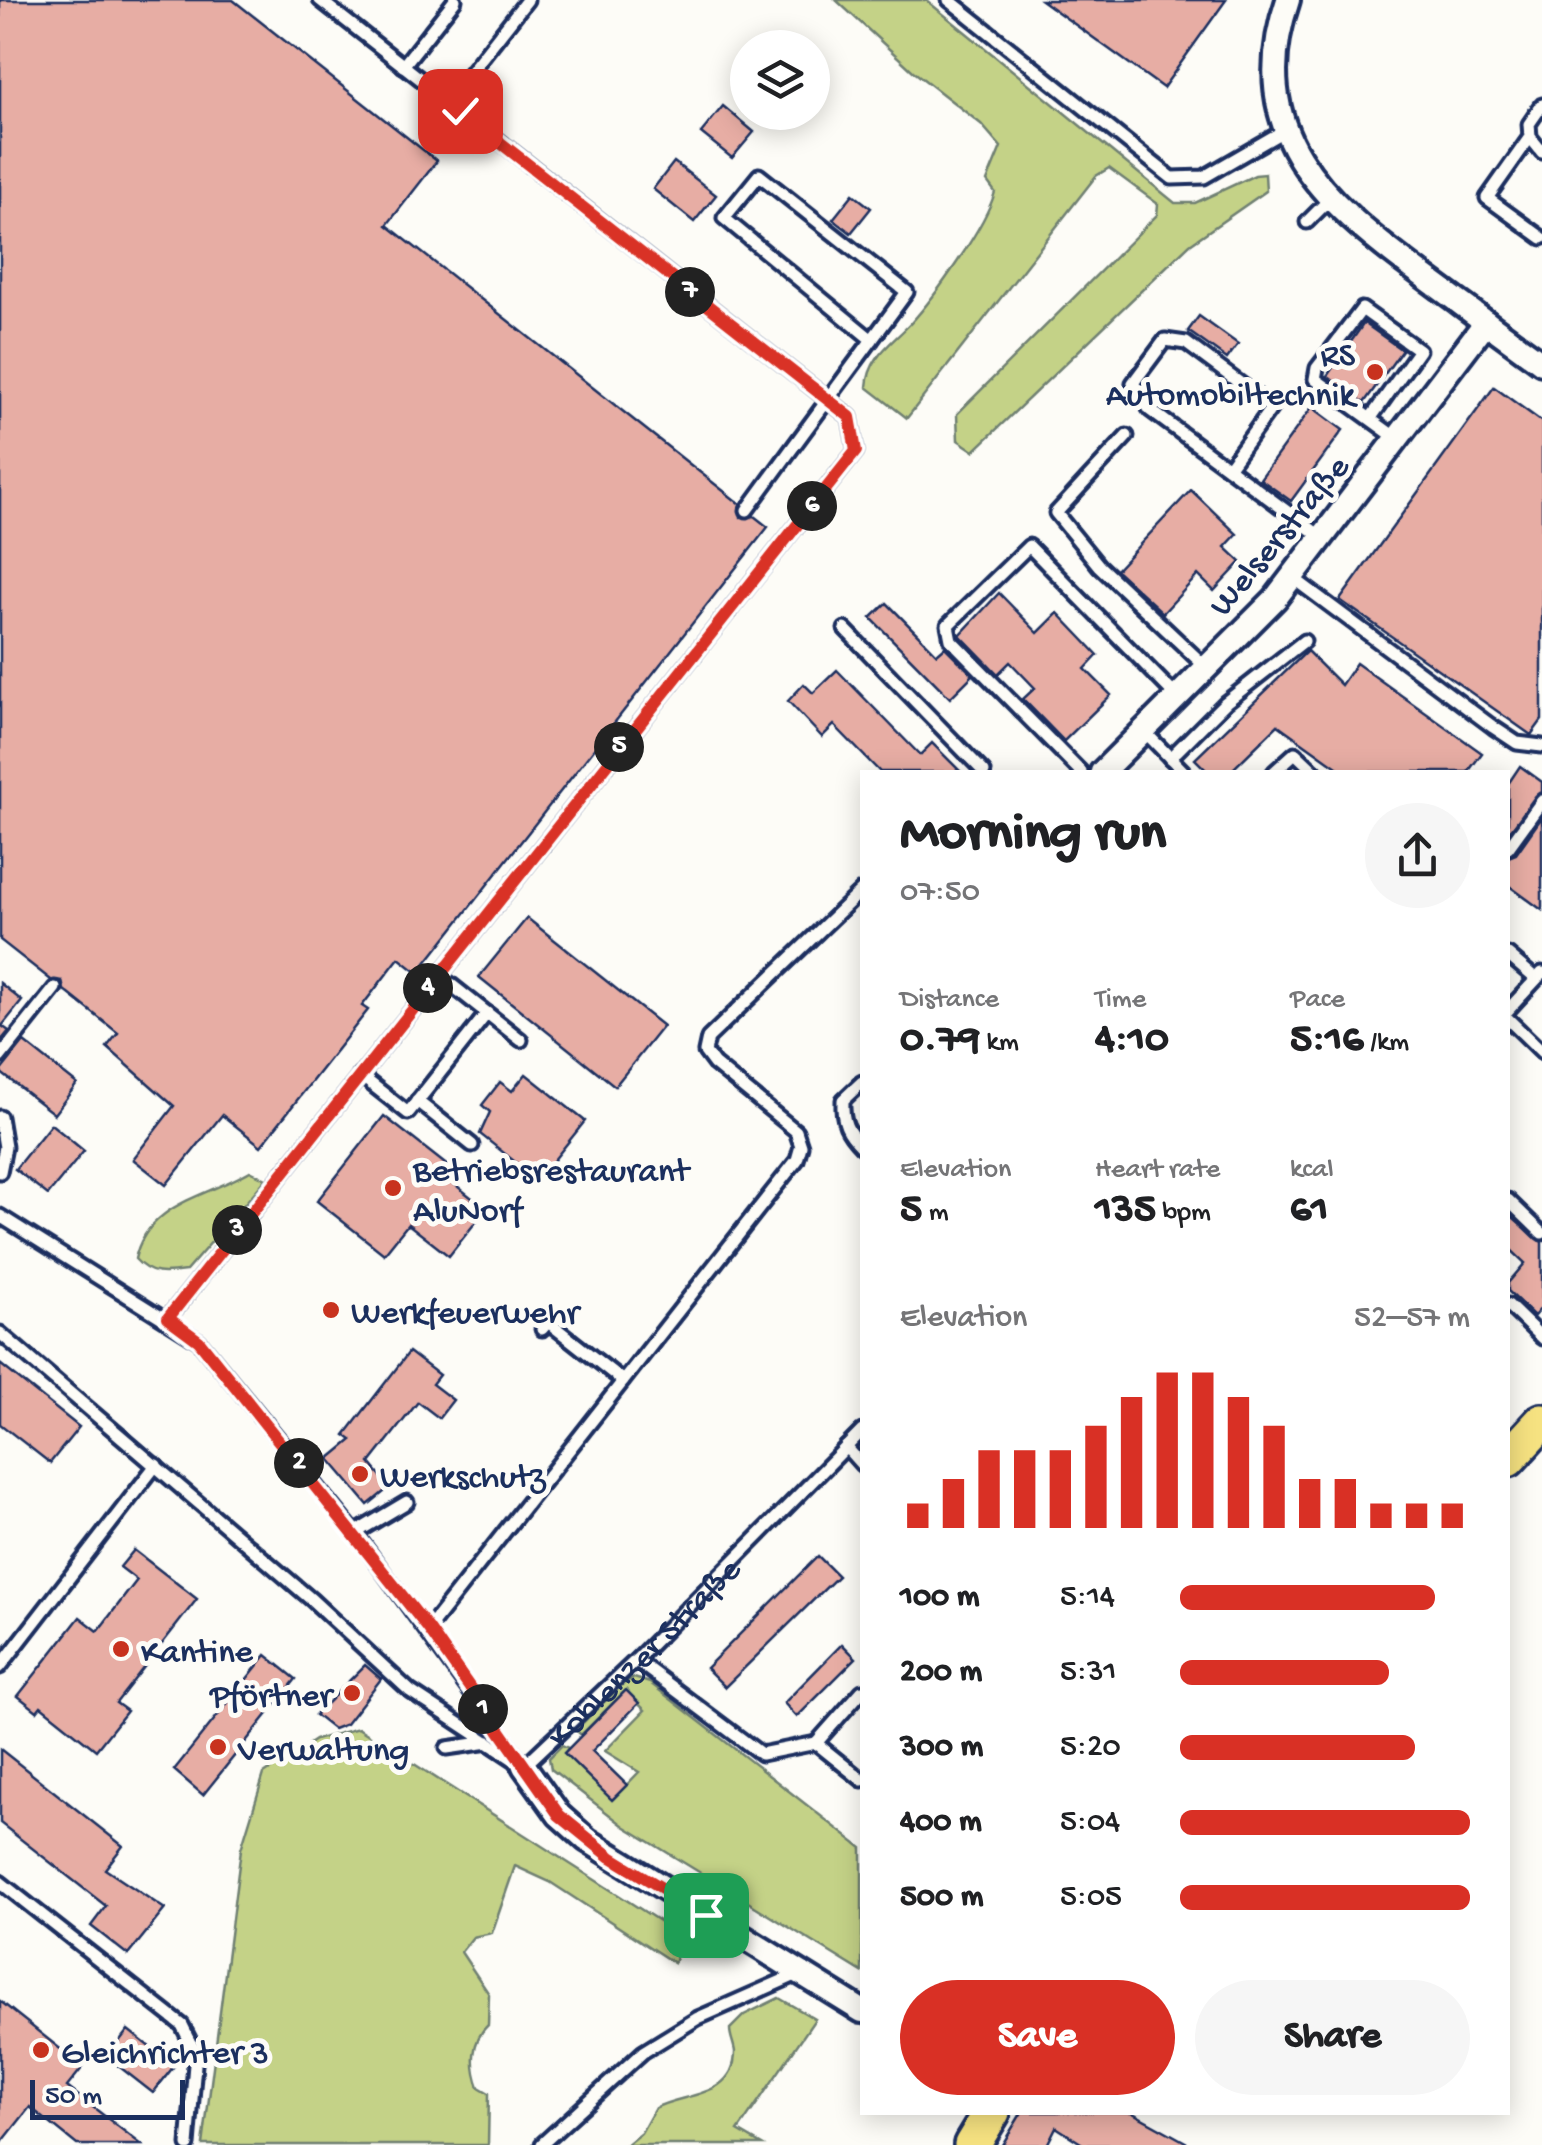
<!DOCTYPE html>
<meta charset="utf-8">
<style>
:root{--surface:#fff;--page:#f6f6f6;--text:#202124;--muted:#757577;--accent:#d93025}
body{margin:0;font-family:"Gochi Hand",sans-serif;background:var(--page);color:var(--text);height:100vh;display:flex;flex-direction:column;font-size:38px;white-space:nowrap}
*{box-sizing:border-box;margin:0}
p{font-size:32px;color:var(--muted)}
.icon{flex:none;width:55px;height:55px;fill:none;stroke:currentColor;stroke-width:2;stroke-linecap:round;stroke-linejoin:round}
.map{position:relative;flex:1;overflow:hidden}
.sheet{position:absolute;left:860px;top:770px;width:650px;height:1345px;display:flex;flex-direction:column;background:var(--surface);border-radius:0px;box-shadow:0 5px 25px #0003}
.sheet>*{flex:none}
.fabs{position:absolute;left:730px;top:30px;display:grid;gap:20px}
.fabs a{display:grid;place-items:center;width:100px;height:100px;border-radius:50%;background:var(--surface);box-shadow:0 5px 25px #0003;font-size:50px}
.scale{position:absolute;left:30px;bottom:25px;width:155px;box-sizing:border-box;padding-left:10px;border:5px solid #1b2f5e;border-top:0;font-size:28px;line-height:35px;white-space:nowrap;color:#1b2f5e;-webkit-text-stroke:8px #fdfcf7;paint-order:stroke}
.pin{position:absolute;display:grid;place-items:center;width:85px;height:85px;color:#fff;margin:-42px;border-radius:20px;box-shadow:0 5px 15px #0006}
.km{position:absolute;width:50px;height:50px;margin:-25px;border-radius:50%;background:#222;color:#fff;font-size:28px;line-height:50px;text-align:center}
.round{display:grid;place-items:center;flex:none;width:105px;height:105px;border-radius:52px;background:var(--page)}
.summary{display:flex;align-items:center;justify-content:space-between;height:170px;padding:0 40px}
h1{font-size:55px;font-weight:800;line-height:75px}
.figures{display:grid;grid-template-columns:repeat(3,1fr);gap:15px;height:170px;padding:10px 40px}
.figures div{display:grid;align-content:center}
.figures b{font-size:42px;font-weight:800}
.figures small{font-size:28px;font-weight:400}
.figures p{font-size:28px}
.chart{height:280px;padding:20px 40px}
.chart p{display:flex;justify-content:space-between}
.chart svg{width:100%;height:180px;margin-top:10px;stroke:var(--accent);stroke-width:6}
.action{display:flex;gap:20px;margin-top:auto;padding:20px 40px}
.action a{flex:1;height:115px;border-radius:60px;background:var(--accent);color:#fff;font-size:40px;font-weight:800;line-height:115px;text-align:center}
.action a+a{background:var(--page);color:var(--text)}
ul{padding:0 40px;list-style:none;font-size:32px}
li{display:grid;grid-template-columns:160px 120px 1fr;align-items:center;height:75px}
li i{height:25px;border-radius:12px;background:var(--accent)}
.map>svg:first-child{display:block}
</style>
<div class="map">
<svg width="1542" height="2145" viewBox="0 0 1542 2145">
<rect width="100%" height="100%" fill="#fdfcf7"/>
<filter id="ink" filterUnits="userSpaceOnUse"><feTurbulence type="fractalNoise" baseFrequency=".01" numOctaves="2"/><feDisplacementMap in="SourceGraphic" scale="20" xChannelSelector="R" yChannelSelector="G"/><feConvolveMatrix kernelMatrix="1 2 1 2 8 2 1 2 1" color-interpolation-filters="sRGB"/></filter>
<g filter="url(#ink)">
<g fill="#c4d287" stroke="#708072" stroke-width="2.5">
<path d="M836,0H926L1175,203H1195L1255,175L1265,174L1266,191L1190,244L974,451L958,440L957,414L1157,215L1158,204L1109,168L1096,176L907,418L867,387C869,357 890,345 910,324C935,297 986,225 995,192L987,181L1001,147L981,124L913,71Z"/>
<path d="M250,1171L266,1179L186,1271C164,1274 150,1276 135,1259C147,1203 207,1197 250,1171Z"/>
<path d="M634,1678L650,1683L862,1848V1972L624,1826L551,1769L549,1758L562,1745L568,1748L565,1753L613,1799L639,1772L605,1751L645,1710L625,1691L581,1735L576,1730L621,1684Z"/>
<path d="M358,1728L684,1937L674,1963L550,1882L515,1866L492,1933L473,1937L461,1952L489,1994L488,2025C471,2041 471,2066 479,2087L489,2093L488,2145H203L241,1849L264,1774L315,1740Z"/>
<path d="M779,1998L815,2019L738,2131L762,2145H626L641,2133L655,2108C683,2093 735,2098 735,2052C734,2044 730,2037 730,2029L744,2015Z"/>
</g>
<g fill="#e7ada4" stroke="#1b2f5e" stroke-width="2.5">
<path d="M0,0H233L437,161L387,225L740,504L741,517L754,516L768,527L418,973L399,958L362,1006L368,1010L261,1146L222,1115L166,1185L133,1159L174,1106L107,1047L118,1033L64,990L62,981L51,980L0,940Z"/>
<path d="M1041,0H1226L1163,88Z"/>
<path d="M723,106L754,132L732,158L701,133Z"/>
<path d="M674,162L716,195L694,222L653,189Z"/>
<path d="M853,194L871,208L851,233L833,219Z"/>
<path d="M1199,316L1238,344L1227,359L1188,331Z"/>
<path d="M1364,323L1402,350L1364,403L1327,376Z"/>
<path d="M1494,387L1542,422V720L1531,735L1340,600Z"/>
<path d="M1312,407L1343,430L1291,501L1260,479Z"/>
<path d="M1191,490L1237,534L1225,547L1241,562L1214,591L1198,575L1163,613L1116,570Z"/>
<path d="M999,593L1038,633L1058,613L1098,655L1085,669L1111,695L1064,741L1023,699L1035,688L1010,662L998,674L960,635Z"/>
<path d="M887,603L937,654L945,647L973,675L950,698L871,618Z"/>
<path d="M1307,651L1341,685L1356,663L1482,753L1468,772H1344L1278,725L1230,772H1208L1195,759Z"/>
<path d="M837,670L920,755L932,743L961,772H880L834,725L822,737L788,701L804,684L813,693Z"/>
<path d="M1520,766L1542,782V792L1508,833V784Z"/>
<path d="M1542,817V910L1508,885V857L1516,854Z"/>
<path d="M527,918L663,1026L615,1086L479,977Z"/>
<path d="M0,983L22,1001L2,1026L9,1031L0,1042Z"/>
<path d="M24,1042L77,1084L54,1114L0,1072Z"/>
<path d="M526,1074L585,1121L538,1180L480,1134L490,1112L482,1105L500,1082L512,1091Z"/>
<path d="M384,1116L449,1167L443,1175L486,1209L449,1256L408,1224L384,1254L317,1201Z"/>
<path d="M51,1124L84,1151L48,1195L15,1169Z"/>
<path d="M1508,1213L1542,1242V1307L1534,1316L1508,1291V1283L1525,1263L1508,1247Z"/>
<path d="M409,1352L439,1375L432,1384L453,1400L439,1418L418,1402L370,1463L390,1487L368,1505L329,1459L352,1440L345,1435Z"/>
<path d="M0,1364L79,1427L50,1463L0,1424Z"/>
<path d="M134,1550L197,1599L116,1703L127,1711L96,1750L41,1706L37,1711L18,1696L80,1617L98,1631L137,1580L120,1567Z"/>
<path d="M818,1556L838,1576L725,1687L706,1668Z"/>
<path d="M842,1644L856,1658L797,1717L784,1703Z"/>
<path d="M266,1655L296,1679L203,1795L174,1770Z"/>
<path d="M365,1665L381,1679L346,1724L333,1729L315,1715Z"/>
<path d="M626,1690L639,1703L592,1751L627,1785L612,1800L564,1753Z"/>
<path d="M0,1749L123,1846L105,1869L165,1909L128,1955L91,1926L106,1906L0,1823Z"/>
<path d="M0,2001L83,2067L67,2087L142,2145H77L30,2107L0,2145Z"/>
<path d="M128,2030L174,2066L153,2093L107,2057Z"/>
<path d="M1022,2112H1131L1191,2145H1084L1056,2127L1047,2145H1002Z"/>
</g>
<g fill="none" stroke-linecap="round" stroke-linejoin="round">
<defs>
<g id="service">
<path d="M949,0L1172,178L1204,177L1285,130"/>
<path d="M403,66L455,0"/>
<path d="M448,101L527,0"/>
<path d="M1542,105L1529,124L1530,137L1542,152"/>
<path d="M1530,137L1487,198L1542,238"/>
<path d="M1307,222L1328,201"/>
<path d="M1370,419L1419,350L1362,309L1317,368L1315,379L1399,440"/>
<path d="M1127,436L1056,513L1099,566L1207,668"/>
<path d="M1228,468L1272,407L1186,343L1165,340L1133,383L1150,410L1324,539"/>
<path d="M747,510C800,437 854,364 907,292L759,175L724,218L872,340"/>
<path d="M1293,578L1493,727L1517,743L1542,746"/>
<path d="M845,629L984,772"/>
<path d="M1144,731L1184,772"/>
<path d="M1170,758L1226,702L1304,641"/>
<path d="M1081,772L951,640L948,625L1029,546L1178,698"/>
<path d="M1274,772L1295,753L1315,772"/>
<path d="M1508,848L1542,801"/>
<path d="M1508,955L1536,979"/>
<path d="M1508,1010L1542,973"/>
<path d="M487,1013L521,1040"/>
<path d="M1508,1019L1542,1052"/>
<path d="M0,1057L55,988"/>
<path d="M360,1075L408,1113L487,1013L439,975"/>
<path d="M862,1082L843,1100C842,1122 847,1132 862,1147"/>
<path d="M417,1101L472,1145"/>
<path d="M0,1117L5,1147L0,1172"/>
<path d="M1508,1200L1542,1233"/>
<path d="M0,1216L199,1341L355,1533L524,1766"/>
<path d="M1508,1305L1542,1338"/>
<path d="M168,1318L856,451L850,417L320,0"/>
<path d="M542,1329L548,1322L623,1381"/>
<path d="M0,1333L312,1600L410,1691L516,1761"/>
<path d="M846,1447L862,1465"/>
<path d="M355,1533L407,1502"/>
<path d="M428,1629L797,1160L801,1146L796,1131L714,1064L705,1052L708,1038L862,890"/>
<path d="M636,1660L761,1754L816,1743L862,1780"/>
<path d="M0,1667L156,1465"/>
<path d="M816,1743L862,1691"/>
<path d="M447,1748L489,1742"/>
<path id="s1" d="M524,1766L636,1660L862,1431"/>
<path d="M0,1882L182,2025L196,2053L188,2145"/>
<path d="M542,2144L643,2052L698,2018L800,1973"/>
</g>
<g id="minor">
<path d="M1288,0C1243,131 1322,201 1418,272C1459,302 1500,333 1542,363"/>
<path d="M1102,772L1275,599L1486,322"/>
<path d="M524,1766L559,1815L587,1840L862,2011"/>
</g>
<g id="primary">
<path d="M1508,1459L1542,1422"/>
<path d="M972,2145L992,2112"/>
</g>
</defs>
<use href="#service" stroke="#1b2f5e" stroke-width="19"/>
<use href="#minor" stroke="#1b2f5e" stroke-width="30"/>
<use href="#primary" stroke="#1b2f5e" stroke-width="42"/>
<use href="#service" stroke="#fdfcf7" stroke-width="11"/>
<use href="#minor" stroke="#fdfcf7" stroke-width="22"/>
<use href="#primary" stroke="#f6e281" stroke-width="35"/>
</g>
</g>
<g fill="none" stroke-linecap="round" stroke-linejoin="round" filter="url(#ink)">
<defs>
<path id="route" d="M460,111L850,417L856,451L168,1318L199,1341L428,1628L559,1815L611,1857L706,1915"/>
</defs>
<use href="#route" stroke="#fff" stroke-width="20"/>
<use href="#route" stroke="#d93025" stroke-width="12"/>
</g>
<g fill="#c8321e" stroke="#fdfcf7" stroke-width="4">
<circle cx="1375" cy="372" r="10"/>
<circle cx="393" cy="1188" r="10"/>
<circle cx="331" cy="1310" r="10"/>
<circle cx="360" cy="1474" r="10"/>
<circle cx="121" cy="1649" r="10"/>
<circle cx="352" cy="1693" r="10"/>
<circle cx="218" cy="1747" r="10"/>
<circle cx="41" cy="2050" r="10"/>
</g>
<g text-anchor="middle" stroke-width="10" stroke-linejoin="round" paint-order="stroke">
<g font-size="35" fill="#1b2f5e" stroke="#fdfcf7" text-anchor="start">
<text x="1355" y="364" text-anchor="end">RS<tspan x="1355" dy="40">Automobiltechnik</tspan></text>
<text x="413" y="1180">Betriebsrestaurant<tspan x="413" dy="40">AluNorf</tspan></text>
<text x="351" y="1322">Werkfeuerwehr</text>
<text x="380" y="1486">Werkschutz</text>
<text x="141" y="1661">Kantine</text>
<text x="332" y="1705" text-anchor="end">Pförtner</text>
<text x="238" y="1759">Verwaltung</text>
<text x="61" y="2062">Gleichrichter 3</text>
</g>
<g font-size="35" fill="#1b2f5e" stroke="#fdfcf7">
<text transform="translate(1277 534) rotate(-50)" y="12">Welserstraße</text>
<text dy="12" stroke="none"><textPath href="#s1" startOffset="165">Koblenzer Straße</textPath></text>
</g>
</g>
</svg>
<div class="fabs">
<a><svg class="icon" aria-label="layers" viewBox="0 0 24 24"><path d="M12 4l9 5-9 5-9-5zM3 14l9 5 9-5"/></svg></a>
</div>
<div class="scale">50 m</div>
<div class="pin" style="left:706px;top:1915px;background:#1e9e55"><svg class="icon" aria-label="arrive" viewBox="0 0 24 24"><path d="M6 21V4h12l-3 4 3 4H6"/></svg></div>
<div class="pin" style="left:460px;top:111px;background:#d93025"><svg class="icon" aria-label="check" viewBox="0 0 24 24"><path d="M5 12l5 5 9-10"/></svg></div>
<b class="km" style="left:483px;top:1709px">1</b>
<b class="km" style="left:299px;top:1463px">2</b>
<b class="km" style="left:237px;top:1230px">3</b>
<b class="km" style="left:428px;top:988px">4</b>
<b class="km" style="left:619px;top:747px">5</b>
<b class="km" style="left:812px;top:506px">6</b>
<b class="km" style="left:690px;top:292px">7</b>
<section class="sheet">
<div class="summary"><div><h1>Morning run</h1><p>07:50</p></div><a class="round"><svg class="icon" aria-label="share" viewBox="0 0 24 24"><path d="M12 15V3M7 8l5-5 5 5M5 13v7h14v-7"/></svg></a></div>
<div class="figures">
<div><p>Distance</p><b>0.79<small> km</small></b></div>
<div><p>Time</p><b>4:10</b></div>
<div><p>Pace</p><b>5:16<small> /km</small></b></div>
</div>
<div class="figures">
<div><p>Elevation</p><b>5<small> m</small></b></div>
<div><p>Heart rate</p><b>135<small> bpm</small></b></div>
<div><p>kcal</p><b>61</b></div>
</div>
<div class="chart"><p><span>Elevation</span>52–57 m</p>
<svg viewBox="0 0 160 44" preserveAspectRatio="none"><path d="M5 44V38M15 44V32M25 44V25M35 44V25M45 44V25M55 44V19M65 44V12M75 44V6M85 44V6M95 44V12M105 44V19M115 44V32M125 44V32M135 44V38M145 44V38M155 44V38"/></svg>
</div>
<ul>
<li><b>100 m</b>5:14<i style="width:88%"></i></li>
<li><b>200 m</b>5:31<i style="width:72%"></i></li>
<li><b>300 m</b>5:20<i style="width:81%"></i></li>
<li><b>400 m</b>5:04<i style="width:100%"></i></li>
<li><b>500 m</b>5:05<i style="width:100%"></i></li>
</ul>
<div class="action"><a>Save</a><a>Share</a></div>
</section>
</div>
